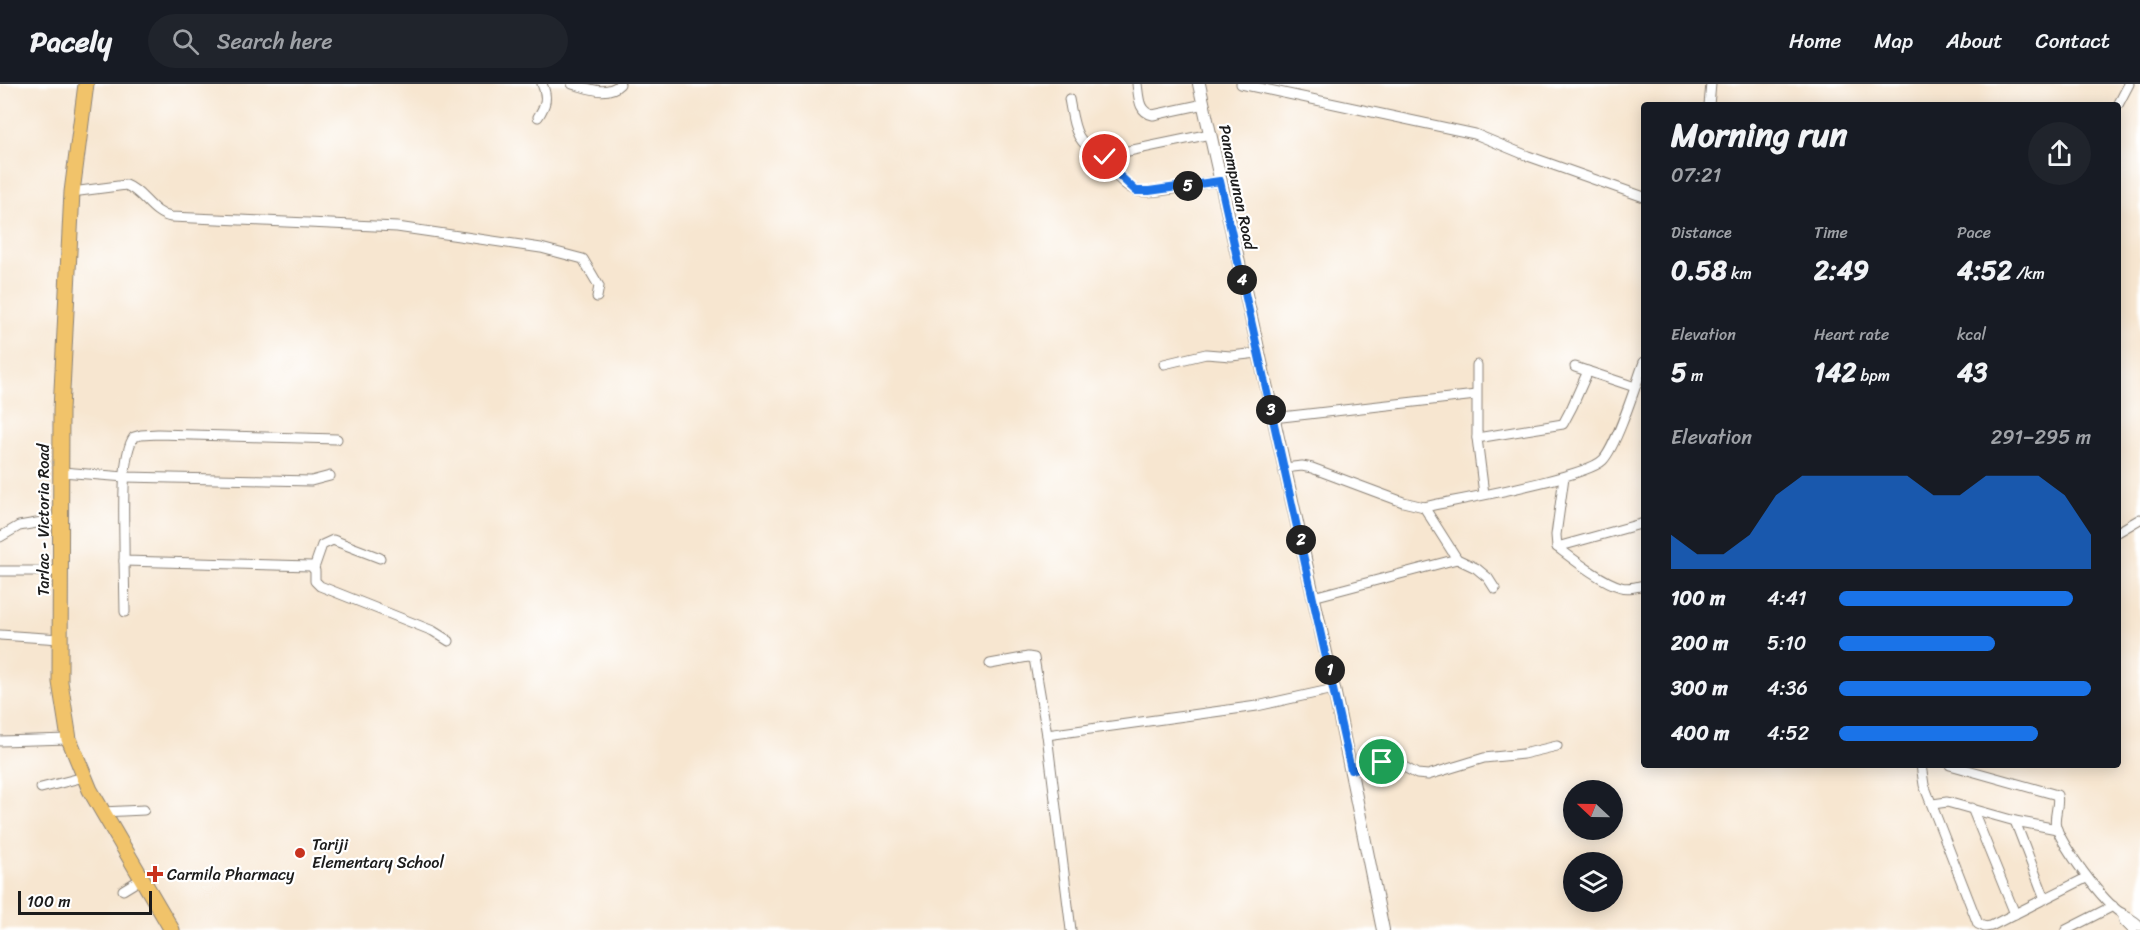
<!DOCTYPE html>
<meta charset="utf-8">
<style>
:root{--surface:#171b24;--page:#20242c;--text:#f1f3f6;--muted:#9ea1a6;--line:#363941;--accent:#1a73e8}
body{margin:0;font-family:Sriracha,sans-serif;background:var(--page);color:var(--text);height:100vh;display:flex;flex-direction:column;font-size:22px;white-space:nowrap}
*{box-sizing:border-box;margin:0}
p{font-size:20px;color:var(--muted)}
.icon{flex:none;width:33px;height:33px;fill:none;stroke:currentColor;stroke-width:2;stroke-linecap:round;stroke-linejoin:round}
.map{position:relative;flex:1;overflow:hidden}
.drawer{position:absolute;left:1641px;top:18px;width:480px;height:666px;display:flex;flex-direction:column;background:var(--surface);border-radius:6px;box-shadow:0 3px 15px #0003}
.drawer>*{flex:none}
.needle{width:39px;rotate:292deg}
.controls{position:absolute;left:1563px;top:696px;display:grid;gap:12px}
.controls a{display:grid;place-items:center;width:60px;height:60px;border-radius:50%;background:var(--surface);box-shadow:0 3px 15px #0003;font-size:30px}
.scale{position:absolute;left:18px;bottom:15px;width:134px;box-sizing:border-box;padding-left:6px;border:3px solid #1c1c1c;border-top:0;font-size:16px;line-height:21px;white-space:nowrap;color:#1c1c1c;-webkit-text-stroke:4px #fff;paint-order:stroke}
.pin{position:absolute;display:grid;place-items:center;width:51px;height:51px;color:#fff;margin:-26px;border:3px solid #fff;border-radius:50%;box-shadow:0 2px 6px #0007}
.km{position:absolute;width:30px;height:30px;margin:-15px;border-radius:50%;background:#222;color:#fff;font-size:16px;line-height:30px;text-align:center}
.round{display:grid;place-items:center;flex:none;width:63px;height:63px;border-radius:32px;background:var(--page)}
.headline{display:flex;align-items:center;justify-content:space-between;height:102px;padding:0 30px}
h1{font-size:33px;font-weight:700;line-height:45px}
.metrics{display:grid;grid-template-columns:repeat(3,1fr);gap:9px;height:102px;padding:6px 30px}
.metrics div{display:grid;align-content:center}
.metrics b{font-size:26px;font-weight:700}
.metrics small{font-size:16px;font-weight:400}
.metrics p{font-size:16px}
.chart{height:168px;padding:12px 30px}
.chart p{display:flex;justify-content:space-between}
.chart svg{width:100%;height:108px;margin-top:6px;fill:var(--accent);opacity:.7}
ul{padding:0 30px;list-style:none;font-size:20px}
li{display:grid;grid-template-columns:96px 72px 1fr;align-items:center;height:45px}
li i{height:15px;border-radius:8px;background:var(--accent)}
header{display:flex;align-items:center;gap:36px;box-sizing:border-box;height:84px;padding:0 30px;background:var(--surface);border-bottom:2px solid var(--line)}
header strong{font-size:28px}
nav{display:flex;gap:33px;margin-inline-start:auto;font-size:21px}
.search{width:420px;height:54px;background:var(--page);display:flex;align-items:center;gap:15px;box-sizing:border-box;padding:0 21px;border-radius:33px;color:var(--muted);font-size:22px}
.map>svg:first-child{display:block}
</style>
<header>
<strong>Pacely</strong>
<div class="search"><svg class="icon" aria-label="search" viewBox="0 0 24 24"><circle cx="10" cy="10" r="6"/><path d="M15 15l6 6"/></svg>Search here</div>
<nav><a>Home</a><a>Map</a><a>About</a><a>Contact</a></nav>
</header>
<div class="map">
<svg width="2140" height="846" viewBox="0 0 2140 846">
<rect width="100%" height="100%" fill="#fff"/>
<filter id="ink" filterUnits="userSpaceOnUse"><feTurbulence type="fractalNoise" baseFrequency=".0167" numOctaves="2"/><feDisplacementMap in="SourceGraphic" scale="12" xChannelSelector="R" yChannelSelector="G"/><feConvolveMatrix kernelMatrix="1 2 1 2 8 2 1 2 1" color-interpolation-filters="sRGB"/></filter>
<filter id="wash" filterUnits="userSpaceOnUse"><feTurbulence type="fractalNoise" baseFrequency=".008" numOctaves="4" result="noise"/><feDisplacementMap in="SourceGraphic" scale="24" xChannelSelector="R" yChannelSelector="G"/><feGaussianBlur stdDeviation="1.35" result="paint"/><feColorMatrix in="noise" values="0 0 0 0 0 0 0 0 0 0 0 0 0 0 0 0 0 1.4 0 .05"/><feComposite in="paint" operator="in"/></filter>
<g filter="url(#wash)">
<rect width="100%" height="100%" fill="#f7e6d0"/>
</g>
<g filter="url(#ink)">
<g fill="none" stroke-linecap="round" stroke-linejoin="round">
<defs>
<g id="minor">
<path d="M572,0C588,4 607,13 620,0"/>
<path d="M1137,0C1139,13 1138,28 1153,31L1204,20"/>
<path d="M1241,0L1475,50L1528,72L1644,113"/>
<path d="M1069,15C1075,46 1074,57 1104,75"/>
<path d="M1709,21L1711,0"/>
<path d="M2118,21L2129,0"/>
<path d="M538,33C546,21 548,13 542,0"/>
<path d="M1210,50L1109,71L1104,75C1109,85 1126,105 1138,107C1152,111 1203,99 1219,97"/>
<path d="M72,108L126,101C144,108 151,129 171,133L397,143L541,164L583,175L599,202L597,213"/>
<path d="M1164,280L1206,270L1231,272L1258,269"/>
<path d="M1575,283L1635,303"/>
<path d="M1273,334L1476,311"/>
<path d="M1477,354V281"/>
<path d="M337,355L158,350L141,351L134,353C119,373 125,450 124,477L311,482L315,487V497L320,502L433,547L449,557"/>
<path d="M1284,384L1302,382L1312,384L1403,418L1424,423C1456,416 1585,394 1603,376C1617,361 1636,300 1644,278"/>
<path d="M62,388L125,393L311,397L330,392"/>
<path d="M1564,393L1556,451L1557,463C1573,475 1602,498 1621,503C1628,505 1636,503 1644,501"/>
<path d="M1484,410L1477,354L1563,340L1572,323L1588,287"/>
<path d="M1424,423L1457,475L1476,484L1488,494L1495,505"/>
<path d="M2118,448L2140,435"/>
<path d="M0,453L19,442L60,435"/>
<path d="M1557,463L1644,439"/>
<path d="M124,477L125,528"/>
<path d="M314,484L322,461L333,456L380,474"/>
<path d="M0,487H61"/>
<path d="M1313,513L1457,475"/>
<path d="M0,551L60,555"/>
<path d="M990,580L1028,573L1034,574L1047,651L1257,622L1334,605"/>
<path d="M1047,651L1071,846"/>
<path d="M0,657L69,655"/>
<path d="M1921,681L1924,701L1978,840L1985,843L1991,842L2086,794"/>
<path d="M1950,681L2057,711C2060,721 2053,732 2056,743C2064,764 2102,817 2121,829C2130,835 2132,834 2140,842"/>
<path d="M1351,686L1389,677L1397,679L1417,690L1428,691L1484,674L1523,670L1557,662"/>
<path d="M41,704L84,693"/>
<path d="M1933,720L1947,718L2015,737L2057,745"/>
<path d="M1972,724L2015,830"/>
<path d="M102,728L144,726"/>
<path d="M2015,737L2045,815"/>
<path d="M123,806L141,795"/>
<path d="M2122,829L2124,837L2133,846"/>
<path d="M2066,846L2113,822"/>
</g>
<path id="tertiary" d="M1199,0L1334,605L1383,846"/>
<path id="primary" d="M86,0L72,108L61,326L60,598L69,655L90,706L172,846"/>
</defs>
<use href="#minor" stroke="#8a8176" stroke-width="11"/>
<use href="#tertiary" stroke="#8a8176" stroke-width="14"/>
<use href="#primary" stroke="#8a8176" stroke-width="17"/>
<use href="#minor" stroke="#fff" stroke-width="9"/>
<use href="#tertiary" stroke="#fff" stroke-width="12"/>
<use href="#primary" stroke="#f1c36a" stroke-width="15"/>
</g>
</g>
<g fill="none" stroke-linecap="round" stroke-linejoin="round" filter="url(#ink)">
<defs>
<path id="route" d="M1105,73L1104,75L1107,80L1136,107H1149L1220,97L1351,686L1382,678"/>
</defs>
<use href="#route" stroke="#fff" stroke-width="12"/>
<use href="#route" stroke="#1a73e8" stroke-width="8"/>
</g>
<g fill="#c8321e" stroke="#fff" stroke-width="2">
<circle cx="300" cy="769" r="6"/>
<path d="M152 781h6v6h6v6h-6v6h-6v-6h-6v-6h6z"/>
</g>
<g text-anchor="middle" stroke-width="4.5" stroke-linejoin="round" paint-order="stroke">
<g font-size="16" fill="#1c1c1c" stroke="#fff">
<text transform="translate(1238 103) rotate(78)" y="6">Panampunan Road</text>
<text transform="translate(43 436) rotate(-90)" y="6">Tarlac - Victoria Road</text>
</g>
<g font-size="16" fill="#1c1c1c" stroke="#fff" text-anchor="start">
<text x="312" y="766">Tariji<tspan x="312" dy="18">Elementary School</tspan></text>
<text x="167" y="796">Carmila Pharmacy</text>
</g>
</g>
</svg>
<div class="controls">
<a><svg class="needle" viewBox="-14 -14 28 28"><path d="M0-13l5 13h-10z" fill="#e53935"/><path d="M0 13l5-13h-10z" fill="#9ea1a6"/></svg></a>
<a><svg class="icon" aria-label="layers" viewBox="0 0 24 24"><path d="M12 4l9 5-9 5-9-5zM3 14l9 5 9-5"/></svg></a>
</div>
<div class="scale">100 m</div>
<div class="pin" style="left:1382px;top:678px;background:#1e9e55"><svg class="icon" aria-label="arrive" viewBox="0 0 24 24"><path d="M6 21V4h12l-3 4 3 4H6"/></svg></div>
<div class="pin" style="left:1105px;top:73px;background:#d93025"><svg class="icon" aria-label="check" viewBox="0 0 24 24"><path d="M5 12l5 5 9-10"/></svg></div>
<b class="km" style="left:1330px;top:586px">1</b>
<b class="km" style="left:1301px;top:456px">2</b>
<b class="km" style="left:1271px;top:326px">3</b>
<b class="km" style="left:1242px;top:196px">4</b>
<b class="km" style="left:1188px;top:102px">5</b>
<section class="drawer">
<div class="headline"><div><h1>Morning run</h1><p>07:21</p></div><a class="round"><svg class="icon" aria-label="share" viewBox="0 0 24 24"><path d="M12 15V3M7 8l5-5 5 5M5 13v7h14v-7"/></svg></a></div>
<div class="metrics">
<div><p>Distance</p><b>0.58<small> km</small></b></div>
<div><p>Time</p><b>2:49</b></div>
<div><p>Pace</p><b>4:52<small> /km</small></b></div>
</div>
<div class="metrics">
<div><p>Elevation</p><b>5<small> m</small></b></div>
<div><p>Heart rate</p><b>142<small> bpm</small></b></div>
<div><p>kcal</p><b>43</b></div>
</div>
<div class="chart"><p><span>Elevation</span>291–295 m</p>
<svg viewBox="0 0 160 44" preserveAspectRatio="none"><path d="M0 44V30L10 38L20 38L30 30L40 14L50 6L60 6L70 6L80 6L90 6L100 14L110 14L120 6L130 6L140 6L150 14L160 30V44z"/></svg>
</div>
<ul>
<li><b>100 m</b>4:41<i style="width:93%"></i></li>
<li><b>200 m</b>5:10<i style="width:62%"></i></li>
<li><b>300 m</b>4:36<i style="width:100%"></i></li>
<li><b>400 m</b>4:52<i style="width:79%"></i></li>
</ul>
</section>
</div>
